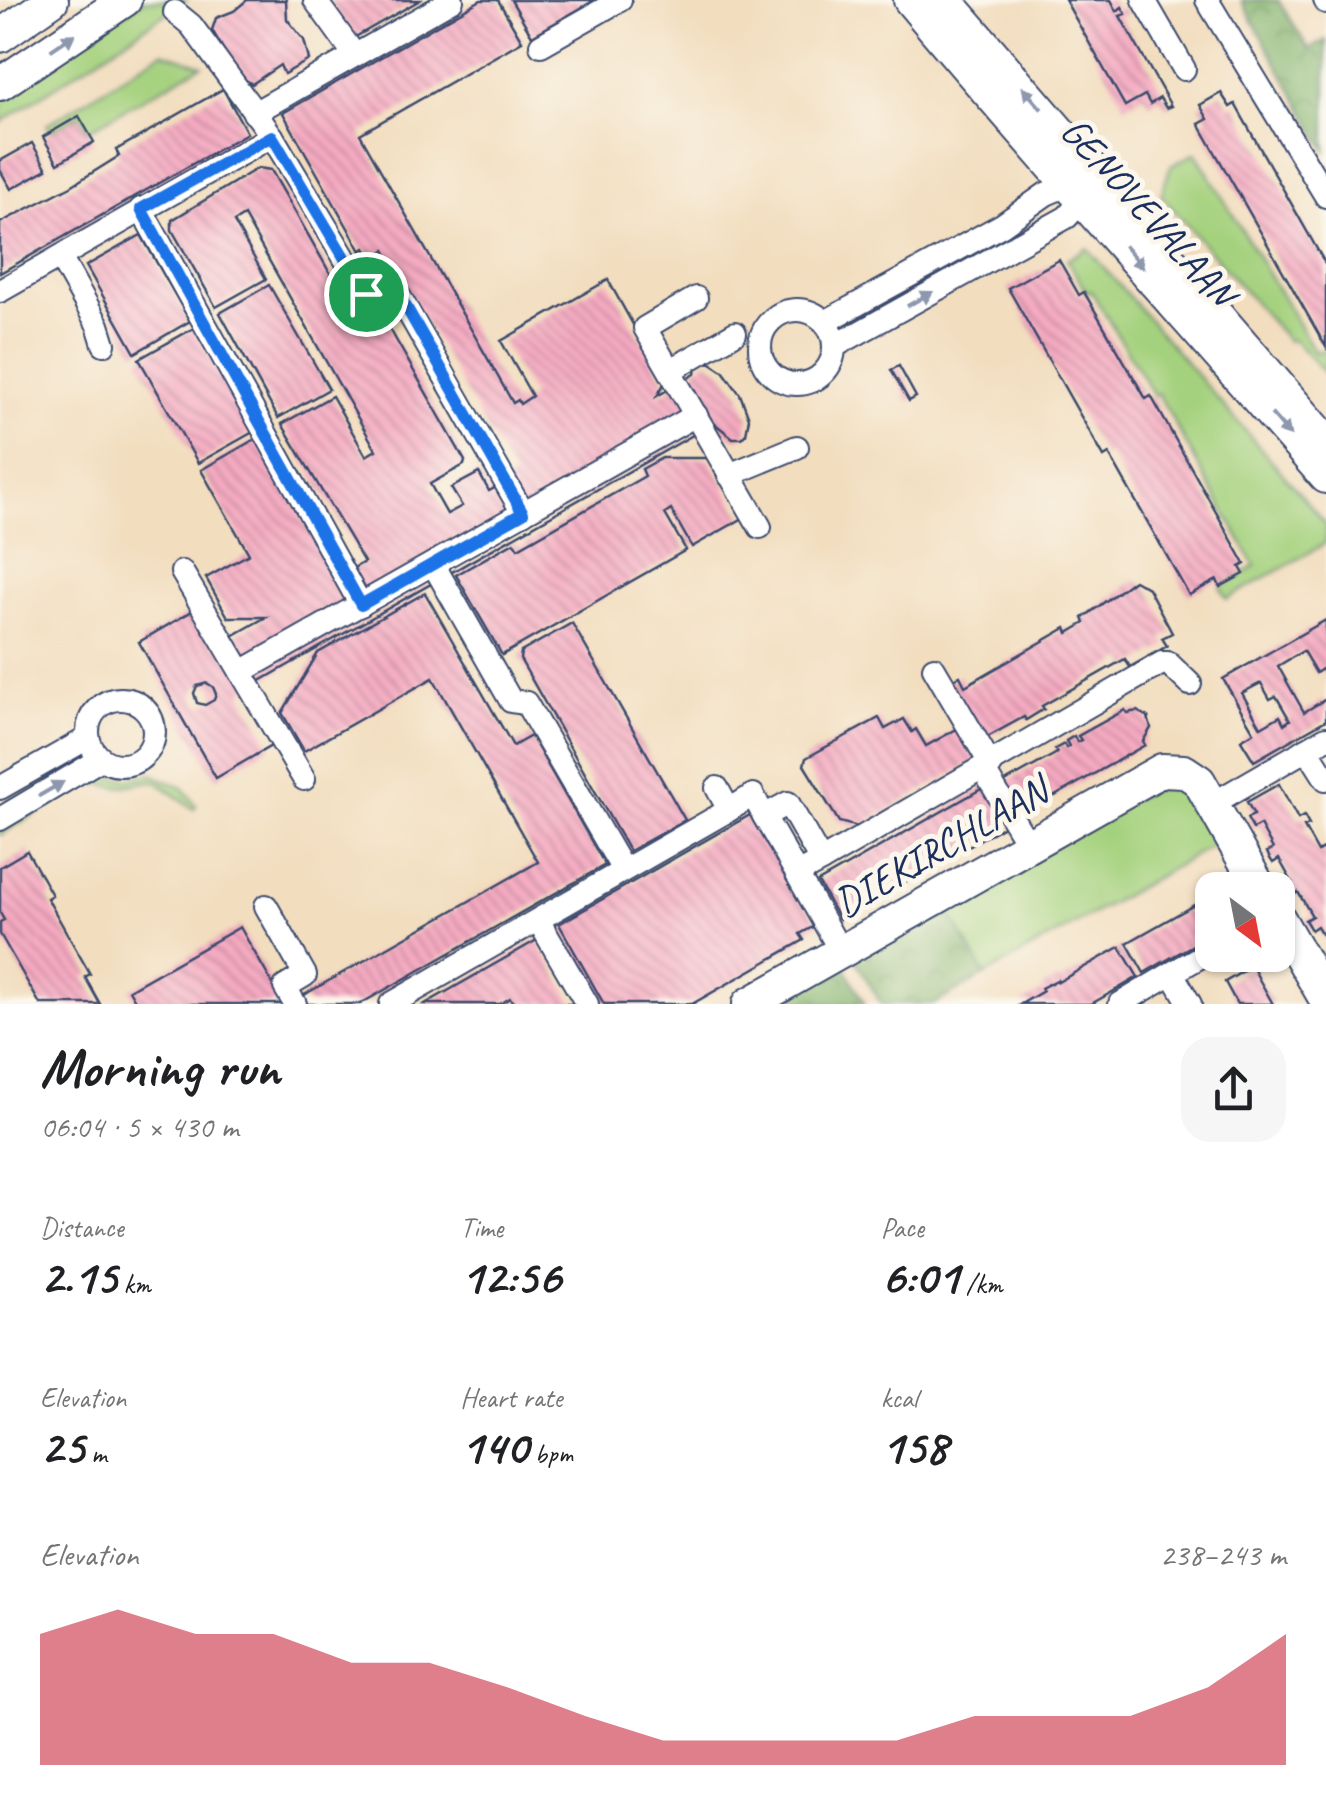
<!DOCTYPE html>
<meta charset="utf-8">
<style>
:root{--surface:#fff;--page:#f6f6f6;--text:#202124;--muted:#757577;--accent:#d1495b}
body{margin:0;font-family:Caveat,sans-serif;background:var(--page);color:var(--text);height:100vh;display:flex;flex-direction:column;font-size:38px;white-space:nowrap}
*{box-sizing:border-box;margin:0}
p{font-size:32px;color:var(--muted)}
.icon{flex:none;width:55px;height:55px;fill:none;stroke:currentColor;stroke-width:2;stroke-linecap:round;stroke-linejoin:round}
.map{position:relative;height:1004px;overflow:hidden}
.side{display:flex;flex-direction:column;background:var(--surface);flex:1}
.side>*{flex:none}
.needle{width:65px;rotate:148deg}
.controls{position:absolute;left:1195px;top:872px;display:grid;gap:20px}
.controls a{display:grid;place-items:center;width:100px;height:100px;border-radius:20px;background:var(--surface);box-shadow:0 2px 8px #0004;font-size:50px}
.pin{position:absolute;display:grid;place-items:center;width:85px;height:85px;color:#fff;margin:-42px;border:5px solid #fff;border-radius:50%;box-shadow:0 2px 10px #0007}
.round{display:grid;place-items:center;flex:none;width:105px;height:105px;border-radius:30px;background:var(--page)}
.summary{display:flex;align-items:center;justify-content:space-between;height:170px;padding:0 40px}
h1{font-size:55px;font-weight:800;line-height:75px}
.metrics{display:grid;grid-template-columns:repeat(3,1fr);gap:15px;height:170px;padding:10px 40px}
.metrics div{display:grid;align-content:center}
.metrics b{font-size:50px;font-weight:800}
.metrics small{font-size:28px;font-weight:400}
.metrics p{font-size:28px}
.chart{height:280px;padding:20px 40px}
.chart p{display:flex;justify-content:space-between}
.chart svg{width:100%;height:180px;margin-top:10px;fill:var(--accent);opacity:.7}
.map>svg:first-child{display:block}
</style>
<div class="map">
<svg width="1326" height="1004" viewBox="0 0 1326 1004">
<defs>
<pattern id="forest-crowns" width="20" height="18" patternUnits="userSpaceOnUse" patternTransform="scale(2.5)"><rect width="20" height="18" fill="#83b36c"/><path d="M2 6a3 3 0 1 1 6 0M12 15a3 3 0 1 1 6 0" fill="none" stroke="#6a925c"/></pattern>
<pattern id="building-back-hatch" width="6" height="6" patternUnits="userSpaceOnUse" patternTransform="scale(2.5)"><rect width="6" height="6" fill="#f5aac1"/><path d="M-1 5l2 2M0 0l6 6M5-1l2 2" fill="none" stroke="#c68ba0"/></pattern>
</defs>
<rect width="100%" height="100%" fill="#fbf7ec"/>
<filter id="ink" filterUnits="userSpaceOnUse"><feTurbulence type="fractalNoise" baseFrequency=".01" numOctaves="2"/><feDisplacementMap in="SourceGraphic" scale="20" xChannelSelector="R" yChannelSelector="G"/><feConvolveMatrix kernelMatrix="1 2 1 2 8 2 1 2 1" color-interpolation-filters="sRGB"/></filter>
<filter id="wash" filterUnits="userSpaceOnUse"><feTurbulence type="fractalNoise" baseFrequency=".0048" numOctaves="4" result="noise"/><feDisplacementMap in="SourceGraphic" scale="40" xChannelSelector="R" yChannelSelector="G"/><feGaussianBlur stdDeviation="2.25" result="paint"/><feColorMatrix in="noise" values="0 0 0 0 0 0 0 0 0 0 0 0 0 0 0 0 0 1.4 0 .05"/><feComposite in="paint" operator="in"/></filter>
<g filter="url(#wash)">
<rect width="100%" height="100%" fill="#f2ddbe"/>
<g fill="#a4d17d" stroke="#60806e" stroke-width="2.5">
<path d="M144,0H186L0,123V96Z"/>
<path d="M162,52L202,65L88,130L79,115L51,132L47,125Z"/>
<path d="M1196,153L1315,352L1326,350V374L1294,340L1288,341L1161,195L1171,166Z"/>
<path d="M1087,248L1326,524V543L1227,599L1220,587L1255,566L1158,394L1154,396L1091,291L1087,292L1067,260Z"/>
<path d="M151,774L183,788L196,805L194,809L159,783L150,781L119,787L94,783L85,785L0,835V826L96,775L129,779Z"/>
<path d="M1166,781L1189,790L1220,841L985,975L946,905Z"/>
</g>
<g fill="url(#forest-crowns)" stroke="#4f7165" stroke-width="2.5">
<path d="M1241,0H1278L1309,49L1326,40V150Z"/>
<path d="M946,905L985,975L934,1004H881L854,957Z"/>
<path d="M843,964L865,1004H772Z"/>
</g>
<g id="blocks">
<g fill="url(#building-back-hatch)" fill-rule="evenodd">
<path d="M247,0H286L287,19L304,40L309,60L284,74L280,65L252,84L238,75L212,30L216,18L234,11Z"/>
<path d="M330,0H420L350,40Z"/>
<path d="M481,0H498L522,41L360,134L513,403L518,400L520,404L532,396L501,341L608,280L665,382L657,396L695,374L696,368L706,362L711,363L723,371L740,394L749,418L746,434L742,438H733L714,423L241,692L271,746L216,778L139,642L194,610L215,646L266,617H228L206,578L249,554L201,470L257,438L336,578L364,562L282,424L332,396L366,456L376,450L244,216L234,222L266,279L216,307L172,230V220L258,168L271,170L354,315L375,303L465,461L464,465L430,484L447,514L462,506L451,488L479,473L489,491L514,477L385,250L371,258L365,248L361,251L283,113ZM207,683L213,687L216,694L214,700L205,705L197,703L194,693L197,686Z"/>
<path d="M511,0H595L532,36Z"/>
<path d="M1065,0H1111L1117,11L1122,7L1126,14L1120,16L1171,106L1166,108L1160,98L1150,104L1145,95L1125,106Z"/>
<path d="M223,89L247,133L0,273V223L71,186L119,156L116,150Z"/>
<path d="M1221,93L1230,107L1235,104L1326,265V347L1199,124L1208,119L1200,105Z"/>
<path d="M79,116L94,142L58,163L43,137Z"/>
<path d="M32,143L47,169L11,189L0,170V161Z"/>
<path d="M141,235L190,321L135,353L86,266Z"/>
<path d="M1059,260L1079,295L1084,292L1146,399L1151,396L1245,564L1240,567L1244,574L1220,587L1217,580L1189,595L1109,454L1104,457L1008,288Z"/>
<path d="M269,285L329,389L278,418L220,313Z"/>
<path d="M194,328L253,432L198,463L139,359Z"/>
<path d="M899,366L916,397L909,401L891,370Z"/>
<path d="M662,458H709L743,518L692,547L671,510L665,514L686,550L502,655L456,575L514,542L518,548L645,476L642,469Z"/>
<path d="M1134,580L1148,588L1172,633L1162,638L1167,646L1130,667L1125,659L1042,706L1044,709L1026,720L1024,717L980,741L948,682L960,676L965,686L1066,628L1068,633L1085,623L1083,618Z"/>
<path d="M425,593L513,746L531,736L605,865L360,1004H307L303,996L309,992L538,862L433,678L304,751L282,713L318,653Z"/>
<path d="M1326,620V676L1322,669L1316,673L1303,651L1278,666L1304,712L1326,699V720L1254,761L1241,740L1254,732L1223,679ZM1261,683L1270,699L1276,696L1290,720L1284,724L1280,716L1261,727L1242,693Z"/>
<path d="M572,623L685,820L629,851L520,659L521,652Z"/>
<path d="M1125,710L1127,713L1137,711L1148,717L1151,728L1143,741L1145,745L1053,797L1051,794L1014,814L998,786L1057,753L1055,749L1064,744L1066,748L1069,746L1066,741L1074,736L1077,742L1081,740L1078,736Z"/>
<path d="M879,718L885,729L904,719L912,732L916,729L926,746L964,725L982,757L858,827L839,822L804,765L806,758Z"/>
<path d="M990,784L1011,822L839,919L818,882Z"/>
<path d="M1279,784L1298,819L1304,816L1309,825L1304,827L1318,852L1324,848L1326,851V941L1317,926L1311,930L1305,920L1312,916L1298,892L1292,896L1286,886L1292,882L1279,859L1273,863L1269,857L1267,852L1273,849L1260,825L1253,829L1247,818L1254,815L1247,802Z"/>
<path d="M750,815L768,847L773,844L818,924L800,934L804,940L692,1004H604L559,924Z"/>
<path d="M27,851L52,895L47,898L90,974L85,977L100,1004H40L0,934V922L4,920L0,913V867Z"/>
<path d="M1212,895V934L1144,973L1127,943Z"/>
<path d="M240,927L284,1004H137L129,990Z"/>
<path d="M537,940L574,1004H516L510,998L500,1004H425Z"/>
<path d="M1120,947L1138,977L1121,987L1091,1004H1021L1043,991L1041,988L1057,980L1058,982Z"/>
<path d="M1252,966L1260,981L1273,1004H1237L1225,982Z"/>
</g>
</g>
</g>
<g filter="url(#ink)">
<use href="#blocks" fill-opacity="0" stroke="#3b496c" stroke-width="2.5"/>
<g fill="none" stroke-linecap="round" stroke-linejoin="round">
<defs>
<g id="street">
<path d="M315,0L354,54"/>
<path d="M1144,0L1184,69"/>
<path d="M1207,0L1326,196"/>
<path d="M1325,0L1326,2"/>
<path d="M175,12L191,25L272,136L366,294L391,282L523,513"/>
<path d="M541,45L620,0"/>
<path d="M254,113L452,0"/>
<path d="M141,209L361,605"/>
<path d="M60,257L98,325L104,344"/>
<path d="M0,291L272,136"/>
<path d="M696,298L645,328L760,527"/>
<circle cx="797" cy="347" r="37"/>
<path d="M825,322L1002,225L1046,194L1079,180"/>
<path d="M835,346L1067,217L1083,199L1088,188"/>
<path d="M671,370L735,333"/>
<path d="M729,475L797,447"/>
<path d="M433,564L511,701L526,703L623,870"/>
<path d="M182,572L304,779"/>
<path d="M934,668L991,765"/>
<path d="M241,672L696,415"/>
<circle cx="121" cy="732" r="33"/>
<path d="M1307,749L1326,779"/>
<path d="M983,769L1028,844"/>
<path d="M0,788L88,738"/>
<path d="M1212,804L1326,738"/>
<path d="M729,810L753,795L764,816L788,803L821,861L1162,663H1168L1190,684"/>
<path d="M764,816L797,874"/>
<path d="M0,819L101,759"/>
<path d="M821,861L797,874L841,952"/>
<path d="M266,906L305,975L285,987L295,1004"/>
<path d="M538,920L587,1004"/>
<path d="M391,1004L729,810L717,788"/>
<path d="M1120,1004L1172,973"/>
<path d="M1190,1004L1172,973L1212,950"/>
</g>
<g id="secondary">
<path d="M910,0C1045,162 1188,318 1326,477"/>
<path d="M946,0L1326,441"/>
<path d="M0,36L52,0"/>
<path d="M0,84L125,0"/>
<path d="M1278,917L1326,1000"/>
<path d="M749,1004L1162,770L1184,771L1199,781L1261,890"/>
</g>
</defs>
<use href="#street" stroke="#3b496c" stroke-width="26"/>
<use href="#secondary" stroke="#3b496c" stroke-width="36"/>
<use href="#street" stroke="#fff" stroke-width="22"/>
<use href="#secondary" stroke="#fff" stroke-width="32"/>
</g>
<defs><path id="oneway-solid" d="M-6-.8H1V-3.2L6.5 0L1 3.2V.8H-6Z" transform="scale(2.5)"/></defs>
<g fill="#8d97ae">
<use href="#oneway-solid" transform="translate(63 42) rotate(-34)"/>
<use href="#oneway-solid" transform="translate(1032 98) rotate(-131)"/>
<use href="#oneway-solid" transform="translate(1134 257) rotate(49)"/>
<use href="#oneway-solid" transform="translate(920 299) rotate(-29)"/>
<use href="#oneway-solid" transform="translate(1281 425) rotate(49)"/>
<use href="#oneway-solid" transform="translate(51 789) rotate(-30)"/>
</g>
</g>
<g fill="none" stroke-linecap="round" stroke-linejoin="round" filter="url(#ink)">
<defs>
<path id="route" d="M272,136L366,294L392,282L523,513L361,605L141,209Z"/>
</defs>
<use href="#route" stroke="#fff" stroke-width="20"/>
<use href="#route" stroke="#1a73e8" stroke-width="12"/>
</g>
<g text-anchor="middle" stroke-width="10" stroke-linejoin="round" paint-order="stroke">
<g font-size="40" fill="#1b2f5e" stroke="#fbf7ec">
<text transform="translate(1149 211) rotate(48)" y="14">GENOVEVALAAN</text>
<text transform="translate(940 846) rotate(-30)" y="14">DIEKIRCHLAAN</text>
</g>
</g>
</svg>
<div class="controls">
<a><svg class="needle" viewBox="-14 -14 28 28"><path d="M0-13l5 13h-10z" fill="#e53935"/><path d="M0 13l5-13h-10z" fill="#757577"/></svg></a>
</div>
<div class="pin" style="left:366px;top:294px;background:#1e9e55"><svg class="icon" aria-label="arrive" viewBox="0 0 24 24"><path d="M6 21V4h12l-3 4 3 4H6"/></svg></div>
</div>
<section class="side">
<div class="summary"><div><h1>Morning run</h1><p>06:04 · 5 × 430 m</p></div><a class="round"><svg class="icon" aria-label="share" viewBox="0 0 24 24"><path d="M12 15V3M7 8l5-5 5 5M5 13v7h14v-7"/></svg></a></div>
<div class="metrics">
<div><p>Distance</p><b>2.15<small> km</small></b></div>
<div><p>Time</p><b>12:56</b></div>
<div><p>Pace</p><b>6:01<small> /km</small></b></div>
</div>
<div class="metrics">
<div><p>Elevation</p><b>25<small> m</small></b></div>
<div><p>Heart rate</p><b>140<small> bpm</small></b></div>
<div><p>kcal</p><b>158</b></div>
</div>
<div class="chart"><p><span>Elevation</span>238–243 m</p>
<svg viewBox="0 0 160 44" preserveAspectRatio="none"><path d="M0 44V12L10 6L20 12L30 12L40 19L50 19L60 25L70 32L80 38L90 38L100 38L110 38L120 32L130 32L140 32L150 25L160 12V44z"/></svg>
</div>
</section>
